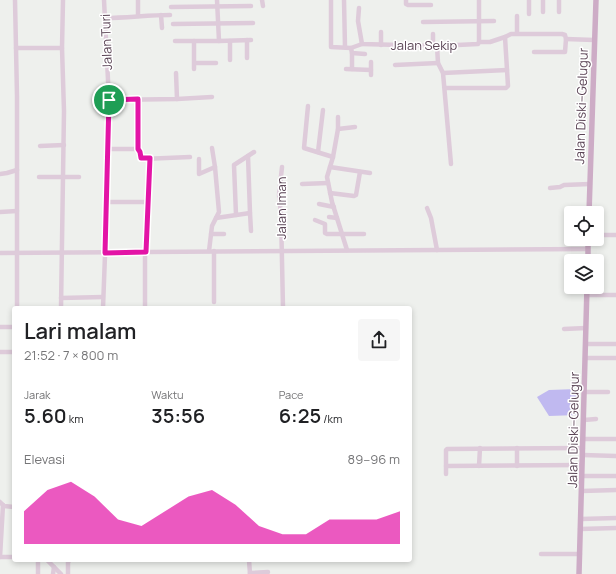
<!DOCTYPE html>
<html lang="id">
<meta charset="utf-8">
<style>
:root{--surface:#fff;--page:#f6f6f6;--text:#202124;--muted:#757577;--accent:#e314a6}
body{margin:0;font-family:Manrope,sans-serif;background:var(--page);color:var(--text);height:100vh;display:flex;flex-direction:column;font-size:15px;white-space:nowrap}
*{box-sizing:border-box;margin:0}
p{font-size:13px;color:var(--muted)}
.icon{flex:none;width:22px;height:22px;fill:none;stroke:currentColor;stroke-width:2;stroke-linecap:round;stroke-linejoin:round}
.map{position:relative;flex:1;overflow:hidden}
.side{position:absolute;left:12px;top:306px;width:400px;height:256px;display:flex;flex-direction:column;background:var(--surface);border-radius:4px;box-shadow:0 2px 6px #0003}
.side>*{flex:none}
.tools{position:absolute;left:564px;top:206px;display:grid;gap:8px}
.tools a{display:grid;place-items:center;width:40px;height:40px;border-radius:4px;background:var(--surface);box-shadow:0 2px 6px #0003;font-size:20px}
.pin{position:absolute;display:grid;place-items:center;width:34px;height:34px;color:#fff;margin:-17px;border:2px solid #fff;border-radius:50%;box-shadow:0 1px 4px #0007}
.round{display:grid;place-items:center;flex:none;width:42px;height:42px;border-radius:4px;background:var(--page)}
.headline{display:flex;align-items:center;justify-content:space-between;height:68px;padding:0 12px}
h1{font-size:22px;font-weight:600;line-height:30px}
.figures{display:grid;grid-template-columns:repeat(3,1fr);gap:6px;height:68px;padding:4px 12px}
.figures div{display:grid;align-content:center}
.figures b{font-size:20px;font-weight:600}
.figures small{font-size:11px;font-weight:400}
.figures p{font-size:11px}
.chart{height:112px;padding:8px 12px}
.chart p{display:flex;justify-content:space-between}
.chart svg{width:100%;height:72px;margin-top:4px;fill:var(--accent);opacity:.7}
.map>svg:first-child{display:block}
</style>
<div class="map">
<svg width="616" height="574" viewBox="0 0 616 574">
<rect width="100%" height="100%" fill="#eef0ed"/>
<path fill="#c0b9f0" d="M577,389L578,415L549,416L537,397L549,390Z"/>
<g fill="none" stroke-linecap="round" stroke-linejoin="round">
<g stroke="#decbda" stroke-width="4.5">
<path d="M15,0L17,96V308"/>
<path d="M262,0L263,6"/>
<path d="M331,0V47L351,48L362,44"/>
<path d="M344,0L345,47"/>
<path d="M406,0V4L408,5H431"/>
<path d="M543,0V12"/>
<path d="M559,0V12"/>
<path d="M171,7L251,6"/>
<path d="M359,8L358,21L362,44L437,46L478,44L479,42V0"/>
<path d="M529,14V0"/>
<path d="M161,15L162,28"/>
<path d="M138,16V0"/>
<path d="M517,16V33"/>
<path d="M105,18C127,18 148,15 170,15"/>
<path d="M423,22L494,21"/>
<path d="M173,24L253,23"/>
<path d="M381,32V45"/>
<path d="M433,34V46"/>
<path d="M566,39L594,40"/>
<path d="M247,40V58"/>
<path d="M175,41H219L217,0"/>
<path d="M194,41V69"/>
<path d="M219,41L251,40"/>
<path d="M230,41V60"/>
<path d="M479,42H490L505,37L511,34H562L565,35L566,39L565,52H534"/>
<path d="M437,46L438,63L443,73L451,164"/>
<path d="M16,48H62"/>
<path d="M351,48L352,53L365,54"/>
<path d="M352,53V69"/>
<path d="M371,62V75"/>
<path d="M195,63H216"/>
<path d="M395,65L438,63"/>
<path d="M346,69L371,70"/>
<path d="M443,73L507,70"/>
<path d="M445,88H506L508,86L505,37"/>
<path d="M177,99L212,97"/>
<path d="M109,100L177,99L176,73"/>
<path d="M308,106L304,148L333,157"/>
<path d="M338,117V129L333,157L327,177L332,202L347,250"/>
<path d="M338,129L355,127"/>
<path d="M40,146L64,145"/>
<path d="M212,148L215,167"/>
<path d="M108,149H138L140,152L141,158L143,159L190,157"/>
<path d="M138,149L139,126L138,99"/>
<path d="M318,152L323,110"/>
<path d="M248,156L250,213"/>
<path d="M199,159V174L215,167L219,212L212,226L209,251"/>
<path d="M282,167L279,195L281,214L283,308"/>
<path d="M330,167L370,173"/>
<path d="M0,174L7,173L17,170"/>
<path d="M39,177H79"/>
<path d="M302,184L328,183"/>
<path d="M550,188L560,187L564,185L590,184"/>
<path d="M330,193L354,196L356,195L360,172"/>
<path d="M107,202H148"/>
<path d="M319,204L334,207"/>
<path d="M427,208L431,218L437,250"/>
<path d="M578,210H589"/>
<path d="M0,212L17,211"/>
<path d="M236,215L234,165L254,152"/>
<path d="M329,217L337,218"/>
<path d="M216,218L250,213L251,231"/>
<path d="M315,220L325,224V233L327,234H364"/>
<path d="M570,231H571"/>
<path d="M211,234H224"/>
<path d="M597,235H616"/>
<path d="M146,252L150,158"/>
<path d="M0,253L588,249"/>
<path d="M587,295H616"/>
<path d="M61,298L103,297"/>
<path d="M214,302V251"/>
<path d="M61,308L64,111L62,48L63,0"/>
<path d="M103,308L107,202L109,100L104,0"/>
<path d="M145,308V252"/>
<path d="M0,327H14"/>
<path d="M564,329L586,328"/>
<path d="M586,344H616"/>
<path d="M0,352H14"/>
<path d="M585,358H616"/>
<path d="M584,392H608"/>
<path d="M584,420L596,419"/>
<path d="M583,439H616"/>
<path d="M583,455L616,456"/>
<path d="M446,466L582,465"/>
<path d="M479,466L480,448"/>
<path d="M517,466V448"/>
<path d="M446,474V450L447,449L583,448"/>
<path d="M582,476H616"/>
<path d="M582,491L616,490"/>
<path d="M0,502L4,506L14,507"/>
<path d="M581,519L616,518"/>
<path d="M580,529L616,528"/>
<path d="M541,554H580"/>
<path d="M0,557L3,505"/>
<path d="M0,557H14"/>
<path d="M38,560V574"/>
<path d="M47,560L61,574"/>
<path d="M249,560L250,574"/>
<path d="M250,573L268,572"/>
<path d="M53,574L54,567"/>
<path d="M68,574V562L70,560"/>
</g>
<g stroke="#cdacc6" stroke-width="5.5">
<path d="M589,213L596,0"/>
<path d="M588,261V239"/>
<path d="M579,574L587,287"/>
</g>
</g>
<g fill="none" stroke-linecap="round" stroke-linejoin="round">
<defs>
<path id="route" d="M138,99V149L140,152L141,158H150L146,252L105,253L109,100Z"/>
</defs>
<use href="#route" stroke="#fff" stroke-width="8"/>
<use href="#route" stroke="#e314a6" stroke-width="5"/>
</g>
<g text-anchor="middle" stroke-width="3" stroke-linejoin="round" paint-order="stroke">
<g font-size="13" fill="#5b4556" stroke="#fff">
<text transform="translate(106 42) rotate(-92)" y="5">Jalan Turi</text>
<text x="424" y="50">Jalan Sekip</text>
<text transform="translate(581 106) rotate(-88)" y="5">Jalan Diski–Gelugur</text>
<text transform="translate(281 208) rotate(-90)" y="5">Jalan Iman</text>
<text transform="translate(573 430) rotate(-89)" y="5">Jalan Diski–Gelugur</text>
</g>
</g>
</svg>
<div class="tools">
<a><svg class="icon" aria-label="locate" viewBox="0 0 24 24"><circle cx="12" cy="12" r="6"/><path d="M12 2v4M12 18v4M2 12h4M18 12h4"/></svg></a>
<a><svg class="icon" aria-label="layers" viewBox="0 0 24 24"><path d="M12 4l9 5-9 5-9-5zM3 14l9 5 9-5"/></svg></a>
</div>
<div class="pin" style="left:109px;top:100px;background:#1e9e55"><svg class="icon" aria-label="arrive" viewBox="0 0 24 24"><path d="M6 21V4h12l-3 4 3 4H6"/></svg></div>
<section class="side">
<div class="headline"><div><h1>Lari malam</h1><p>21:52 · 7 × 800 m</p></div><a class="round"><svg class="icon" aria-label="share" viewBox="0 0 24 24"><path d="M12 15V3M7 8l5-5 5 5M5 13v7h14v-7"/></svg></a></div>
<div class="figures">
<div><p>Jarak</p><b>5.60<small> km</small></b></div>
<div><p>Waktu</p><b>35:56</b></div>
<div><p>Pace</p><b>6:25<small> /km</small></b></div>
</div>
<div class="chart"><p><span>Elevasi</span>89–96 m</p>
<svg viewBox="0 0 160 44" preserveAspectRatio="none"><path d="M0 44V24L10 11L20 6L30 15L40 29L50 33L60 24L70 15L80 11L90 20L100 33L110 38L120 38L130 29L140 29L150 29L160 24V44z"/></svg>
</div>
</section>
</div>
